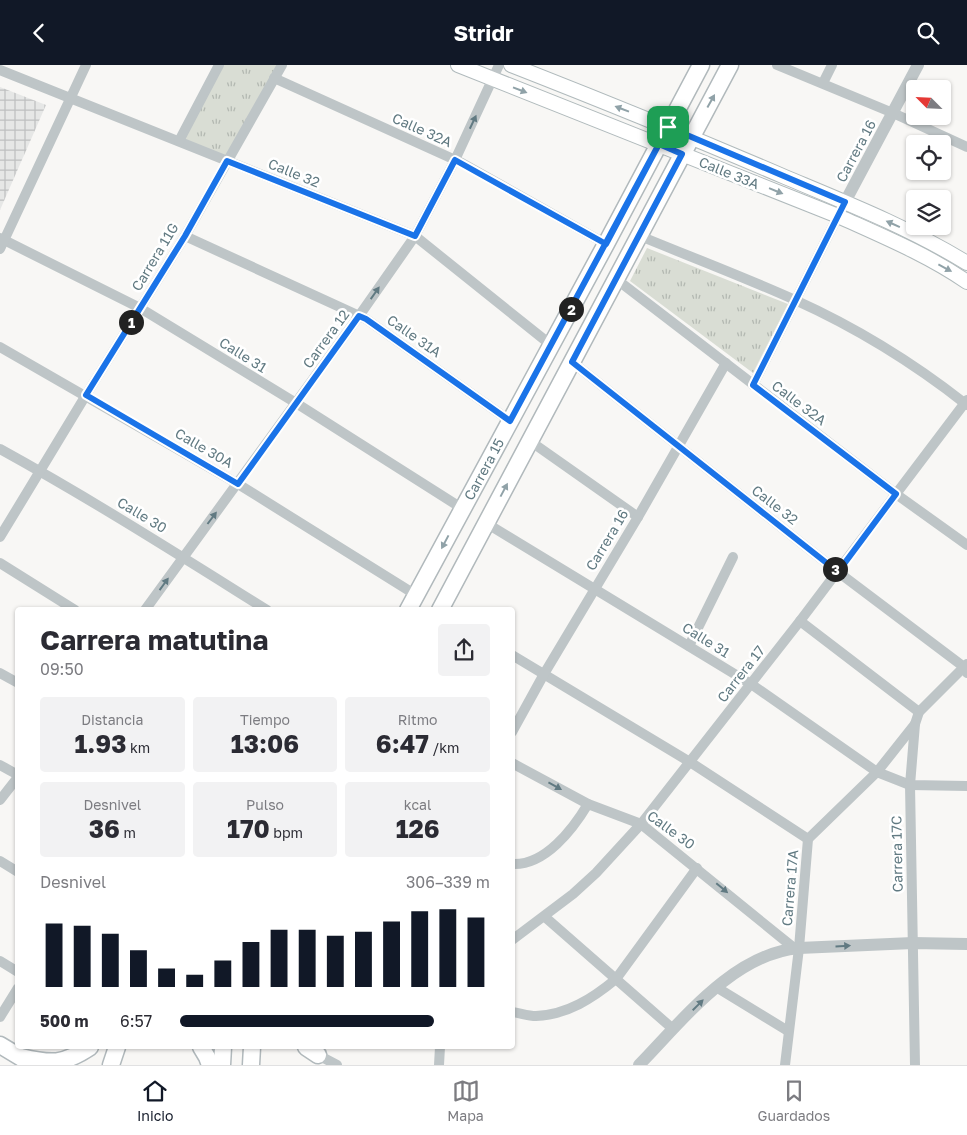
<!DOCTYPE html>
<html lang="es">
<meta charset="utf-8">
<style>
:root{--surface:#fff;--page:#f2f2f3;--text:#2b2b33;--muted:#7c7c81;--line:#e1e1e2;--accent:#111827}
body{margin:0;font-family:"Golos Text",sans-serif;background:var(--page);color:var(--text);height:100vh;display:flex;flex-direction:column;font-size:19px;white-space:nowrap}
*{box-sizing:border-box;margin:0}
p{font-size:16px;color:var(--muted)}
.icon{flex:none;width:28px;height:28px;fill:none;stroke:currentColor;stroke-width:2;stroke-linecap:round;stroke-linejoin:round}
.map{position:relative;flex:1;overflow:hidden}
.drawer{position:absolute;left:15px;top:542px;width:500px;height:442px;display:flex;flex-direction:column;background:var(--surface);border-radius:5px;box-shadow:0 1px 4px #0004}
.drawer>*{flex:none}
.needle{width:32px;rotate:294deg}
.tools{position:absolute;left:906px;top:15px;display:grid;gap:10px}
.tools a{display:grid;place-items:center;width:45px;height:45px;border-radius:5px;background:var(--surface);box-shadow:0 1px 4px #0004;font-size:25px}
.pin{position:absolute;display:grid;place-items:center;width:42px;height:42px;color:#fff;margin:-21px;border-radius:10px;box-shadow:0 2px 8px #0006}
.km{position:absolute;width:25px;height:25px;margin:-12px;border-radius:50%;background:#222;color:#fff;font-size:14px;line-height:25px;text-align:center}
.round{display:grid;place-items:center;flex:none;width:52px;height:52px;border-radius:5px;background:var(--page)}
.head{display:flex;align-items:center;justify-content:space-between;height:85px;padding:0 25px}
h1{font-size:28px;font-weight:700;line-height:38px}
.metrics{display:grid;grid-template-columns:repeat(3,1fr);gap:8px;height:85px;padding:5px 25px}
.metrics div{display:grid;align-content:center;border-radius:5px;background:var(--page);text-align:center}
.metrics b{font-size:25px;font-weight:700}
.metrics small{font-size:14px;font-weight:400}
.metrics p{font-size:14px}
.chart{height:140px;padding:10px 25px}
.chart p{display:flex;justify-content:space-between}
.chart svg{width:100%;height:90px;margin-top:5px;stroke:var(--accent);stroke-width:6}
ul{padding:0 25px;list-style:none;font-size:16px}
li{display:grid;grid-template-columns:80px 60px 1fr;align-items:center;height:38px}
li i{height:12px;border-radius:6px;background:var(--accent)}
header{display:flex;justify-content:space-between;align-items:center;height:65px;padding:0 25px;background:var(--accent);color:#fff;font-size:22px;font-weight:700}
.tab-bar{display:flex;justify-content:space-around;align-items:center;height:70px;border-top:1px solid var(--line);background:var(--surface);font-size:14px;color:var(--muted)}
.tab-bar a{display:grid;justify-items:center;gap:2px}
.tab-bar .active{color:var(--accent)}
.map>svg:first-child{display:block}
</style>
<header><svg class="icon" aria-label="back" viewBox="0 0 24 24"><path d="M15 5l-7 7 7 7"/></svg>Stridr<svg class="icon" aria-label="search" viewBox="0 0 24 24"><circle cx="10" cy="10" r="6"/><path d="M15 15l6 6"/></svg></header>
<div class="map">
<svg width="967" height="1000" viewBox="0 0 967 1000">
<defs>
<pattern id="industrial-grid" width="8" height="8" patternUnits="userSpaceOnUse" patternTransform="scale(1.25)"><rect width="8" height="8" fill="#e6e7e6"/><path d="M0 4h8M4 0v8" fill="none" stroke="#bec0c0"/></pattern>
<pattern id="park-tufts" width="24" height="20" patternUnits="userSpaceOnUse" patternTransform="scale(1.25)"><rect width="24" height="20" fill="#d9ddd4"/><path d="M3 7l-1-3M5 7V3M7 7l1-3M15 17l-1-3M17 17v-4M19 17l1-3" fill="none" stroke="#b3b8b1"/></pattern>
</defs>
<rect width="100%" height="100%" fill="#f8f7f5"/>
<path fill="url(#industrial-grid)" d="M0,22L46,40L0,145Z"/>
<g fill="url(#park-tufts)">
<path d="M219,0H282L227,96L179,76Z"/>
<path d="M647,183L788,239L753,308L630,216Z"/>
</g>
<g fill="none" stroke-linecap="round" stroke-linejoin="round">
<defs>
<g id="secondary">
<path d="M458,0L838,151C882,171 928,190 967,217"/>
<path d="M511,0C603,36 694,73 785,112C847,138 910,163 967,198"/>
</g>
<g id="primary">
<path id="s1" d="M408,545L606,179L701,0"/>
<path d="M440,545L730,0"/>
<path d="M0,980L30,998"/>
<path d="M201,982L207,992L210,1000"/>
<path d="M306,982L318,990"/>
<path d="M21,992C51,999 63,1000 90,982"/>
<path d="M111,1000L117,982"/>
<path d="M222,1000L223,982"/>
<path d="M251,1000L252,982"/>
</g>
</defs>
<use href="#secondary" stroke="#b0babc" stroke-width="16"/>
<use href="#primary" stroke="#b1b9bc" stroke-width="19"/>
<g stroke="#bec5c7" stroke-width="10">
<path d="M777,0L893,48L967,82"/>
<path d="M0,5L415,171L551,280"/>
<path d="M274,13L462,98L606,179"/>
<path d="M823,18L832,0"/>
<path d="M179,76L219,0"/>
<path d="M185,171L366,254L510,356"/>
<path d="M640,171C691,192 744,212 795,235C855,262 915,299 967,340"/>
<path d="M0,173L140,243L296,338L463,444"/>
<path d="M0,184L86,0"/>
<path d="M616,214L896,429L967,480"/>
<path d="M0,282L238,419L416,530"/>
<path d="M572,297L838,507L964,602L967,608"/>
<path d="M753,320L845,137"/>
<path d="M530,376L638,452"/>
<path d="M0,384C91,434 179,490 267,545"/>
<path d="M486,458L751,619L877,707L910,720L967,721"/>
<path d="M0,472L86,330L185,171L282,0"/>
<path d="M0,498L75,545"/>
<path d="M145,545L359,251L415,171L455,95L499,0"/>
<path d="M800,556L919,647"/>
<path d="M689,581L733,492"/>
<path d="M512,590L690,697L808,774"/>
<path d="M0,608L18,618"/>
<path d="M512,667L544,609L638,452L726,298"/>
<path d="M512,698L588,739L641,759L794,883"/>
<path d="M0,700L18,710"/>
<path d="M0,735L18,712"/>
<path d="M0,796L18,807"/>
<path d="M512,799C545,801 573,764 588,739"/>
<path d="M545,852L673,964"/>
<path d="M512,875L573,829L596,808L641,759L800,556L967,335"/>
<path d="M0,896L18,907"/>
<path d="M716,922L788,966"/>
<path d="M512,947C520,948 528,951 536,951C567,950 593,933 616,914L697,803"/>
<path d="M0,952L18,923"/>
<path d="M318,986V990L337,1000"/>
<path d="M439,1000L440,982"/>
<path d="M785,1000L799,883L808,774L877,707L915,659"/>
<path d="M915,1000L910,720L915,659L919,647L967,599"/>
</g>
<g stroke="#bec5c7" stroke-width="12">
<path d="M845,137L918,0"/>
<path d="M639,1000C682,956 733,889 799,883L913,878L967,879"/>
</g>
<use href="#secondary" stroke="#fff" stroke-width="14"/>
<use href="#primary" stroke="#fff" stroke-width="16"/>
</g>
<defs><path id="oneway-solid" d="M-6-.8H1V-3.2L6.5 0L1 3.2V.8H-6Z" transform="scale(1.25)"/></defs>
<g fill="#90a2a8">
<use href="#oneway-solid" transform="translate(520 25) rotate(21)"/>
<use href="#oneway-solid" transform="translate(711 36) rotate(-61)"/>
<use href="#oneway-solid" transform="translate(622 44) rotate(-159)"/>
<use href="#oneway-solid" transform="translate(776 126) rotate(22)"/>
<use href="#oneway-solid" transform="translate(893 159) rotate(-156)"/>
<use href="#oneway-solid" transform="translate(945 203) rotate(28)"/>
<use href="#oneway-solid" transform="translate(504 425) rotate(-62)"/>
<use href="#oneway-solid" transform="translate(445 477) rotate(118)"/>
</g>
<g fill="#617a82">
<use href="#oneway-solid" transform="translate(473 57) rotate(-65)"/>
<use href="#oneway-solid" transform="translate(375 228) rotate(-55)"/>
<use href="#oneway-solid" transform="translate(212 453) rotate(-53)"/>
<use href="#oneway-solid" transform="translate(164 519) rotate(-54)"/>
<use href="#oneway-solid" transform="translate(555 721) rotate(29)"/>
<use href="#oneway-solid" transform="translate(722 823) rotate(40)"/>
<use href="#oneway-solid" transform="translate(843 881) rotate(-3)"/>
<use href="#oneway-solid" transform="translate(698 940) rotate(-45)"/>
</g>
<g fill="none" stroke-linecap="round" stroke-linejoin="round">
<defs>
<path id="route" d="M668,62L606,179L455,95L415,171L227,96L185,171L86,330L238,419L359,251L366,254L510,356L659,79L682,89L572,297L838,507L896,429L753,320L845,137L668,62"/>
</defs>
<use href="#route" stroke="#fff" stroke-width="10"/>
<use href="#route" stroke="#1a73e8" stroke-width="6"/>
</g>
<g text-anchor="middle" stroke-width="5" stroke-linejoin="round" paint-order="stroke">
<g font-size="14" fill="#617a82" stroke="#fff">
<text transform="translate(422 65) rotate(24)" y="5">Calle 32A</text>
<text transform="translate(856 86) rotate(-62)" y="5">Carrera 16</text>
<text transform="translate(294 108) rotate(22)" y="5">Calle 32</text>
<text transform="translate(729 108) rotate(22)" y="5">Calle 33A</text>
<text transform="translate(155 192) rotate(-59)" y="5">Carrera 11G</text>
<text transform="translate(414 271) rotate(35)" y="5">Calle 31A</text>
<text transform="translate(326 274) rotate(-54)" y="5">Carrera 12</text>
<text transform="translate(243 290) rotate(32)" y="5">Calle 31</text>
<text transform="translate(799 338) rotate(37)" y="5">Calle 32A</text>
<text transform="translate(204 383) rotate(30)" y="5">Calle 30A</text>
<text dy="5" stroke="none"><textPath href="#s1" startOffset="160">Carrera 15</textPath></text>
<text transform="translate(775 440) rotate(38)" y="5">Calle 32</text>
<text transform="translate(142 450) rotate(31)" y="5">Calle 30</text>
<text transform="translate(607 475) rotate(-59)" y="5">Carrera 16</text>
<text transform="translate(706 575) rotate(32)" y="5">Calle 31</text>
<text transform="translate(741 609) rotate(-52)" y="5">Carrera 17</text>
<text transform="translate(671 765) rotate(36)" y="5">Calle 30</text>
<text transform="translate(897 789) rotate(-91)" y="5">Carrera 17C</text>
<text transform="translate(790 823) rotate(-85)" y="5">Carrera 17A</text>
</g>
</g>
</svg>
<div class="tools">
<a><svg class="needle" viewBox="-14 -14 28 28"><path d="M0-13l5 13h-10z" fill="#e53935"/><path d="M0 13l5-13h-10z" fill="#7c7c81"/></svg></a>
<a><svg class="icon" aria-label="locate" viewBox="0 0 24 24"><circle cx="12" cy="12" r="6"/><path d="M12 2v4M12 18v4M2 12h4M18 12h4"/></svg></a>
<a><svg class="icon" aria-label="layers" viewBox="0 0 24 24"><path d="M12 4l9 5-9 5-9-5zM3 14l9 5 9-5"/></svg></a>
</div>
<div class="pin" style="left:668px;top:62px;background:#1e9e55"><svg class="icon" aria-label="arrive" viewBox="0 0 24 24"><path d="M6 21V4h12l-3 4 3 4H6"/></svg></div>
<b class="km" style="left:131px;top:257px">1</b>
<b class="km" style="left:571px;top:244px">2</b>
<b class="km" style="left:835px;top:504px">3</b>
<section class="drawer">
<div class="head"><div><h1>Carrera matutina</h1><p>09:50</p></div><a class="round"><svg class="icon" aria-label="share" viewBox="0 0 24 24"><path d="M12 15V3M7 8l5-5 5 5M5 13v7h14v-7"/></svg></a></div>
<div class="metrics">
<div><p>Distancia</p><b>1.93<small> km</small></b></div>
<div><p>Tiempo</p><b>13:06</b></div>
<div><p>Ritmo</p><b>6:47<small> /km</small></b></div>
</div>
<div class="metrics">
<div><p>Desnivel</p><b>36<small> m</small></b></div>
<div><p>Pulso</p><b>170<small> bpm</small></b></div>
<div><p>kcal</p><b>126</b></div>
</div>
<div class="chart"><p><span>Desnivel</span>306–339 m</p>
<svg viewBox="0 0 160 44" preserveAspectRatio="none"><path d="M5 44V13M15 44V14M25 44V18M35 44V26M45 44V35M55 44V38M65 44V31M75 44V22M85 44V16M95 44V16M105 44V19M115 44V17M125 44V12M135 44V7M145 44V6M155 44V10"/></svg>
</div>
<ul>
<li><b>500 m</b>6:57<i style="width:82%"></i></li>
</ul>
</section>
</div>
<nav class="tab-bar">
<a class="active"><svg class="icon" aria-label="home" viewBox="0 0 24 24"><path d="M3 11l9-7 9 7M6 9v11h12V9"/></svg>Inicio</a>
<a><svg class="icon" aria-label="map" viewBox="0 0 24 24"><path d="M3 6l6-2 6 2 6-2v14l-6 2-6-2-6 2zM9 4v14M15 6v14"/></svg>Mapa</a>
<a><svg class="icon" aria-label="saved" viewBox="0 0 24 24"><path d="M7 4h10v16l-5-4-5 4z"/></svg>Guardados</a>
</nav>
